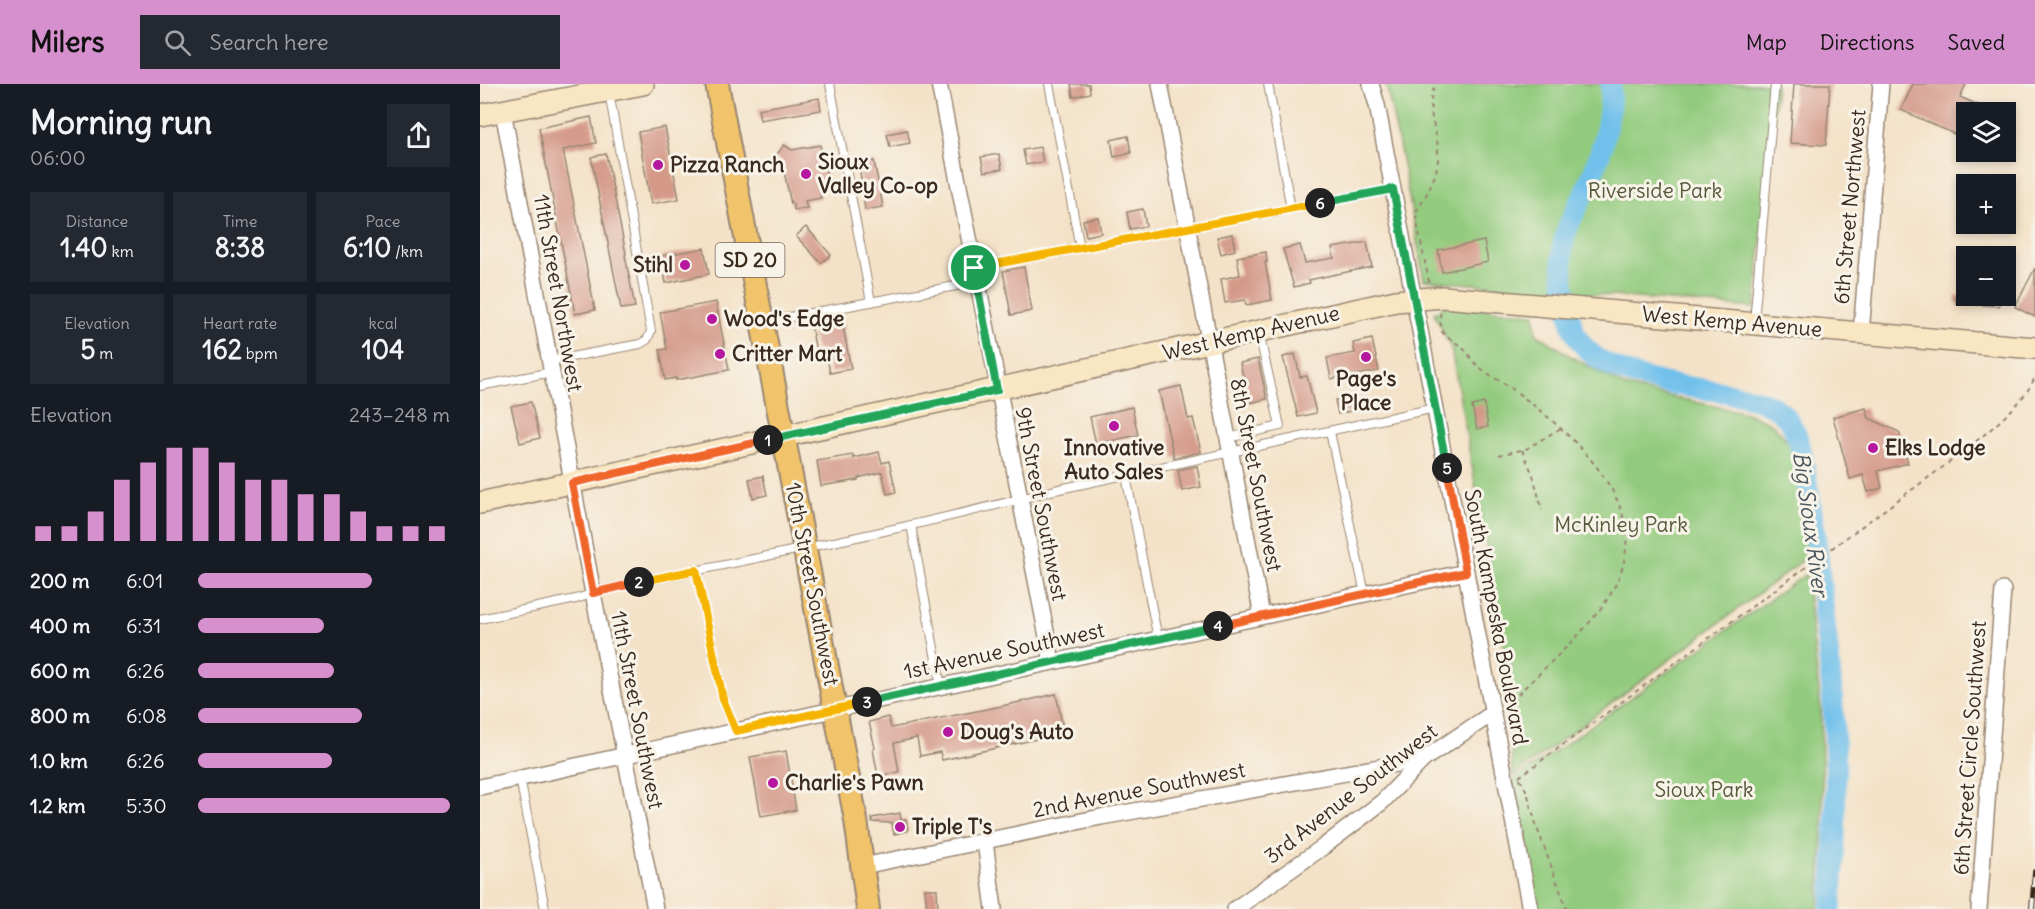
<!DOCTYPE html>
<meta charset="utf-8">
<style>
:root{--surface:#171b24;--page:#242831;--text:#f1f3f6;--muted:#9ea1a6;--accent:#d690ce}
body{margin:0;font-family:Delius,sans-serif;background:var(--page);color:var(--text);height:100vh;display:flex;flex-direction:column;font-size:22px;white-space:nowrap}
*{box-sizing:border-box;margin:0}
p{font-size:20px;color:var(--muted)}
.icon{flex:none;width:33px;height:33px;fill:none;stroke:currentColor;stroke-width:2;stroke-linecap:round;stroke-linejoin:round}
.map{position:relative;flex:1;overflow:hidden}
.panel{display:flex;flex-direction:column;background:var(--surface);width:480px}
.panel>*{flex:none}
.fabs{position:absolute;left:1476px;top:18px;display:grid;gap:12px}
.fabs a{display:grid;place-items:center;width:60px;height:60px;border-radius:0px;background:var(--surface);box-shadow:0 3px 9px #0003;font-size:30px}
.pin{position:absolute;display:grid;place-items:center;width:51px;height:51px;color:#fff;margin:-26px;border:3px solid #fff;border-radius:50%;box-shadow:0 2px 6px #0007}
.km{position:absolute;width:30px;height:30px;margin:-15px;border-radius:50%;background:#222;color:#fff;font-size:16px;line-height:30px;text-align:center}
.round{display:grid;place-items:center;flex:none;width:63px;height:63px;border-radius:0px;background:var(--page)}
.overview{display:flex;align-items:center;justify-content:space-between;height:102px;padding:0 30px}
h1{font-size:33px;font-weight:700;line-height:45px}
.stats{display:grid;grid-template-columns:repeat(3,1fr);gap:9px;height:102px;padding:6px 30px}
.stats div{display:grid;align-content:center;border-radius:0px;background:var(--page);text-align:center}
.stats b{font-size:26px;font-weight:700}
.stats small{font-size:16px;font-weight:400}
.stats p{font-size:16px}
.chart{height:168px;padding:12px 30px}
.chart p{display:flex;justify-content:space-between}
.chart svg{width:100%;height:108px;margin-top:6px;stroke:var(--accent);stroke-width:6}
ul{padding:0 30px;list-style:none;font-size:20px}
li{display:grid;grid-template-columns:96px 72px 1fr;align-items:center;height:45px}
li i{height:15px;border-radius:8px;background:var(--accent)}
header{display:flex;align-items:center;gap:36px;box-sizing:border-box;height:84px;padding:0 30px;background:var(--accent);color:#111}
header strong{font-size:28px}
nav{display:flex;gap:33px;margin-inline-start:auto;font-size:21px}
.search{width:420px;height:54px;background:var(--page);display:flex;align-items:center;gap:15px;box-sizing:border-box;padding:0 21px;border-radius:0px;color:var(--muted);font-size:22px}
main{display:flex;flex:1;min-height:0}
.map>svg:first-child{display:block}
</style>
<header>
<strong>Milers</strong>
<div class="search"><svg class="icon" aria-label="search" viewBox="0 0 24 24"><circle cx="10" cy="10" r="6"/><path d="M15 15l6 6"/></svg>Search here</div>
<nav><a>Map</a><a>Directions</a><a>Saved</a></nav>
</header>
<main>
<section class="panel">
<div class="overview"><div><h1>Morning run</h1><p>06:00</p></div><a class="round"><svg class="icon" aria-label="share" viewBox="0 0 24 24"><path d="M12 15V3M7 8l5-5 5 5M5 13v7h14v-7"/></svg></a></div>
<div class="stats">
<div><p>Distance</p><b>1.40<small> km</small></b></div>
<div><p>Time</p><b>8:38</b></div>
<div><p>Pace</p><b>6:10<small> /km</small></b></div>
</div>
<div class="stats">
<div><p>Elevation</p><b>5<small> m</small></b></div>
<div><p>Heart rate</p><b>162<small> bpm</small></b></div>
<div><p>kcal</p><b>104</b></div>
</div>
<div class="chart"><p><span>Elevation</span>243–248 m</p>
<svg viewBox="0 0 160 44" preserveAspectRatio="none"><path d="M5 44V38M15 44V38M25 44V32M35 44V19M45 44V12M55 44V6M65 44V6M75 44V12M85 44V19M95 44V19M105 44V25M115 44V25M125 44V32M135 44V38M145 44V38M155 44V38"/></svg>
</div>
<ul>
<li><b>200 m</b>6:01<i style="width:69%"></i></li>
<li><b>400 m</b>6:31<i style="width:50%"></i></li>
<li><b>600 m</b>6:26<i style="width:54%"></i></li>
<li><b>800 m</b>6:08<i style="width:65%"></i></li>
<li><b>1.0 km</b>6:26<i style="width:53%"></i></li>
<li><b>1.2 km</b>5:30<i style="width:100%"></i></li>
</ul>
</section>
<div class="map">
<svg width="1555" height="825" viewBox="0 0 1555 825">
<rect width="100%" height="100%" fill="#f7f3e8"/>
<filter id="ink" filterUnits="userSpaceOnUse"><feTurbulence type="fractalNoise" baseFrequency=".0167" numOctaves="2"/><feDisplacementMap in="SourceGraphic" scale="12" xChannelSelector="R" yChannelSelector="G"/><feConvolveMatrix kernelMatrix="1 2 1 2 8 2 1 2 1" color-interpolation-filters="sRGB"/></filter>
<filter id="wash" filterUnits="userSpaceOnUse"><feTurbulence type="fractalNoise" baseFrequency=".008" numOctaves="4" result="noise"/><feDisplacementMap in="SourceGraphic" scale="24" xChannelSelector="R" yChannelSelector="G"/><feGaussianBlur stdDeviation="1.35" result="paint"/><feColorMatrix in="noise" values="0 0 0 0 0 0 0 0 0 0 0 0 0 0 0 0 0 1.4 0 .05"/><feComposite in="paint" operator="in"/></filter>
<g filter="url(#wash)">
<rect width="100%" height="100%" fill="#f4e2c8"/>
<g fill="#93cb7e" stroke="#677a4e" stroke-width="1.5">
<path d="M906,0H1296L1275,224L944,196L922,75Z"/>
<path d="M966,221L1055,230L1056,249L1092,273L1146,303L1266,329L1291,339L1310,359L1318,374L1326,474L1032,693L1030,596L971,264L954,229Z"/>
<path d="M1326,490L1341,627L1343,748L1339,825H1055L1030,699Z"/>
</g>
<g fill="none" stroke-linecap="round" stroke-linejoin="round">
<path stroke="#70c0eb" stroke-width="21" d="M1131,0C1131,37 1120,77 1104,110C1096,127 1086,142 1083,161C1080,182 1086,218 1092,240C1107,295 1195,300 1242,308C1262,312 1286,315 1302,329C1309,336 1315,346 1318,355C1323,369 1325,384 1327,398C1333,430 1337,461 1340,492C1346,550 1354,608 1355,666C1357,718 1355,773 1351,825"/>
</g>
<g id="blocks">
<g fill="#d49989">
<path d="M591,0H609L610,9L593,13Z"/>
<path d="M1314,0H1350L1346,61L1310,59Z"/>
<path d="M1433,0H1486L1480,13L1498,21L1495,28H1486V47L1483,54L1421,26Z"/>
<path d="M339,14L341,26L280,36L278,25Z"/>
<path d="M111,33L116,59L83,66L115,226L95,230L59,44Z"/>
<path d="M185,43L199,115L171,120L158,48Z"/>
<path d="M427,46L430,59L410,63L407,50Z"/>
<path d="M648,52L651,69L634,73L631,56Z"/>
<path d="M304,61L312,66L340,61L349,102L339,104L341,114L325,117L327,124L314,126L313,120H311L302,78L295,73Z"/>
<path d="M560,63L563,78L546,81L543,66Z"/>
<path d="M126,70L146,170L145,171L155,223L141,225L111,73Z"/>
<path d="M519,70L522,85L504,88L501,73Z"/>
<path d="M394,77L403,123L385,126L379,80Z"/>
<path d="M663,125L666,142L650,145L647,128Z"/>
<path d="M618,133L621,149L606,152L603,136Z"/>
<path d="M326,143L351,171L341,179L316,152Z"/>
<path d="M752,150L755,166L741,170L737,153Z"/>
<path d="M1004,157L1008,178L962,188L958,166Z"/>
<path d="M887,158L892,183L847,192L829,196L830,199L814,203L803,165L820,161L825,179L854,174L852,164Z"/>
<path d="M224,164L229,190L186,199L181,172Z"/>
<path d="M786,168L787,178H785L792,216L766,221L765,216L745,219L741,195L760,191L757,173Z"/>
<path d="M544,183L552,227L531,231L523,187Z"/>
<path d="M1555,184V233L1535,223Z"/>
<path d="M1476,212H1520L1519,222L1476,219Z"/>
<path d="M236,218L249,286L196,296V294L185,296L180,266L187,265L180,228Z"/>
<path d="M361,231L371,285L350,289L347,273H342L341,266L336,267L330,237Z"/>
<path d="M892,255L899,287L851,295L847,274L875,269L873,259Z"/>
<path d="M815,270L820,293L827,292L836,329L818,333L803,273Z"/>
<path d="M778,275L787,315L769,319L760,279Z"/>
<path d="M701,302L708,335L713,334L721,368L694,374L679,307Z"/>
<path d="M868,313L871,327L858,330L855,316Z"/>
<path d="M51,318L60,354L40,359L31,322Z"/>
<path d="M1004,319L1008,343L997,345L992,322Z"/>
<path d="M652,323L658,351L616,360L610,333Z"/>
<path d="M1386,324L1389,334L1419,348L1428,379L1398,387L1402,404L1388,408L1383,391L1370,395L1353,333Z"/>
<path d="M399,368L402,379L409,377L416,408L407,410L402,388L378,394V396L341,402L337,377L373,371L374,374Z"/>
<path d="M717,382L721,403L702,407L698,386Z"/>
<path d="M283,392L287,411L273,414L269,395Z"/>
<path d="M576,610L584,649L462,676L460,668L440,672L437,654L414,659L419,688L398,692L393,665L395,664L389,638L408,633L411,644L522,622Z"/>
<path d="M306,667L316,726L281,732L270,673Z"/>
<path d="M420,729L421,736H426L428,747L414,750L412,739L392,738V734Z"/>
<path d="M445,805H457L458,825H447Z"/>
</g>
</g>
</g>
<g filter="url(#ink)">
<use href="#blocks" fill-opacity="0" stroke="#988673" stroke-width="1.5"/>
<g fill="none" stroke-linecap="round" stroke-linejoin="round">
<defs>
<g id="lane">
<path d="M350,0L391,218"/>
<path d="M569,0L600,164"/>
<path d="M788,0L811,125"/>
<path d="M494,184L913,105"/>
<path d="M283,238L497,198"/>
<path d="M1274,238L1295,0"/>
<path d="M70,277L160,260L167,256L171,247L129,8"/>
<path d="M0,302L72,288"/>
<path d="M850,348L885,510"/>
<path d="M748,354L800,342L779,249"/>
<path d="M646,392L678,555"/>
<path d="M431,441L461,602"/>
<path d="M216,486L243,615L256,647"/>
<path d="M0,535L96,515L127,505C277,474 427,445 575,406L955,324"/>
<path d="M40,694L65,825"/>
</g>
<g id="street">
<path d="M459,0L572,578"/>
<path d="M680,0L782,532"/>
<path d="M891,0L897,21L1050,825"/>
<path d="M23,27L113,509L175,825"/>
<path d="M1381,250L1401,0"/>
<path d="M0,703L986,488"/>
<path d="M505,758L514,825"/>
<path d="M383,782L621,733L944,675"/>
<path d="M755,825L843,763L902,718L944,675L1013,629"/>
<path d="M1499,825L1523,506"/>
</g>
<g id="secondary">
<path d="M0,31L163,0"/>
<path d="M0,419L916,217L963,213L1555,264"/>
</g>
<path id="primary" d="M237,0L376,736L388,825"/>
</defs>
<use href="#lane" stroke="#988673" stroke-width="10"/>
<use href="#street" stroke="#988673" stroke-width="18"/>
<use href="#secondary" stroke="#988673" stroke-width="24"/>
<use href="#primary" stroke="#988673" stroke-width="26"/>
<g stroke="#988673" stroke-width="2" stroke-dasharray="4.5 4.5" stroke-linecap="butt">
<path d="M949,198L935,129C947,111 959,91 958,69C958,44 943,24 956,0"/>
<path d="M960,229C961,234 960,242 962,247C965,254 977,258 983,264C987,268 990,273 994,278C1004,289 1019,296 1031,304C1073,335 1135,386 1145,441C1156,503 1100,549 1061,588C1052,597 1039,607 1033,618C1029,625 1029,632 1030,640"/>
<path d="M1042,366L1053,391L1062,426"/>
<path d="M1019,371L1046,365L1081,344"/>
<path d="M1039,693L1478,372C1501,353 1546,320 1555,292"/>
<path d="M1040,695L1047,708L1057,744L1087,825"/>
</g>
<use href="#lane" stroke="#fff" stroke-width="8"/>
<use href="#street" stroke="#fff" stroke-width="15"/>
<use href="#secondary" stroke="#f9e7c3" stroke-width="21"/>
<use href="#primary" stroke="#f1c36a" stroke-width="22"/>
<defs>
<path id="rail" d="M1552,825L1555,788"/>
</defs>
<use href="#rail" stroke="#3b2a1e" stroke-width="6"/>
<use href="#rail" stroke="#f7f3e8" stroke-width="4" stroke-dasharray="11" stroke-linecap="butt"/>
</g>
</g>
<g fill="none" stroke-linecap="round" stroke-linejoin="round" filter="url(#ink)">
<defs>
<path id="split-1" d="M288,356L517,306L494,184"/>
<path id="split-2" d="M159,498L113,509L92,399L288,356"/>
<path id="split-3" d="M159,498L216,486L243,615L256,647L387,618"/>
<path id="split-4" d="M387,618L738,542"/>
<path id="split-5" d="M738,542L986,488L967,384"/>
<path id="split-6" d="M840,119L913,105L967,384"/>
<path id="split-7" d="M494,184L840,119"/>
</defs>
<use href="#split-1" stroke="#fff" stroke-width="12"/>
<use href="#split-2" stroke="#fff" stroke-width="12"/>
<use href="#split-3" stroke="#fff" stroke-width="12"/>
<use href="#split-4" stroke="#fff" stroke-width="12"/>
<use href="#split-5" stroke="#fff" stroke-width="12"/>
<use href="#split-6" stroke="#fff" stroke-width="12"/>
<use href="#split-7" stroke="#fff" stroke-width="12"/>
<use href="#split-1" stroke="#22a559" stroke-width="8"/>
<use href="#split-2" stroke="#f0652b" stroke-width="8"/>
<use href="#split-3" stroke="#f5b400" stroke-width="8"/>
<use href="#split-4" stroke="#22a559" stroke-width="8"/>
<use href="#split-5" stroke="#f0652b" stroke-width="8"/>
<use href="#split-6" stroke="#22a559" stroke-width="8"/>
<use href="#split-7" stroke="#f5b400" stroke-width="8"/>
</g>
<g fill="#b5179e" stroke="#f7f3e8" stroke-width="2">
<circle cx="178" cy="81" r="6"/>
<circle cx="326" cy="90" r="6"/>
<circle cx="205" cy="181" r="6"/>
<circle cx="232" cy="235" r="6"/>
<circle cx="240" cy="270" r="6"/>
<circle cx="886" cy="273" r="6"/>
<circle cx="634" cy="342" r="6"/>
<circle cx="1393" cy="364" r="6"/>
<circle cx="468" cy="648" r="6"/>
<circle cx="293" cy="699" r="6"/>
<circle cx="420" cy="743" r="6"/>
</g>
<g text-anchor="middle" stroke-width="6" stroke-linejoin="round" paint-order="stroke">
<rect fill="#f7f3e8" stroke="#73665b" stroke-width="1.5" x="235.5" y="159" width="69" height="34" rx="4.5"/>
<g font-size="20" font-weight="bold" fill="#3b2a1e">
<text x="270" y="183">SD 20</text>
</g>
<g font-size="21" font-weight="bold" fill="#3b2a1e" stroke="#f7f3e8" text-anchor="start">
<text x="338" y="85">Sioux<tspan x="338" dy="24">Valley Co-op</tspan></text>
<text x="190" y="88">Pizza Ranch</text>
<text x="193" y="188" text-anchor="end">Stihl</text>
<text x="244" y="242">Wood's Edge</text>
<text x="252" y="277">Critter Mart</text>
<text x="886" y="302" text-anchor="middle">Page's<tspan x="886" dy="24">Place</tspan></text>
<text x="634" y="371" text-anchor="middle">Innovative<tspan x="634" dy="24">Auto Sales</tspan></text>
<text x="1405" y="371">Elks Lodge</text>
<text x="480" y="655">Doug's Auto</text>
<text x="305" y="706">Charlie's Pawn</text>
<text x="432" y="750">Triple T's</text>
</g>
<g font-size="21" fill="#555a3b" stroke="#f7f3e8">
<text x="1175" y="114">Riverside Park</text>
<text x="1141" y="448">McKinley Park</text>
<text x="1224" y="713">Sioux Park</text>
</g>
<g font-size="21" fill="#3b2a1e" stroke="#f7f3e8">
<text transform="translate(1370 123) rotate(-85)" y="7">6th Street Northwest</text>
<text transform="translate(78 209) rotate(80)" y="7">11th Street Northwest</text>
<text transform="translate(1252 238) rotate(5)" y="7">West Kemp Avenue</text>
<text transform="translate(771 249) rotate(-13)" y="7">West Kemp Avenue</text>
<text transform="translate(776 391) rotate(79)" y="7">8th Street Southwest</text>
<text transform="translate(561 420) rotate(79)" y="7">9th Street Southwest</text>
<text transform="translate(332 500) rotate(79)" y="7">10th Street Southwest</text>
<text transform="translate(1016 533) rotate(79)" y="7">South Kampeska Boulevard</text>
<text transform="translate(524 567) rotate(-12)" y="7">1st Avenue Southwest</text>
<text transform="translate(157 626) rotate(79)" y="7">11th Street Southwest</text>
<text transform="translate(1490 664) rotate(-86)" y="7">6th Street Circle Southwest</text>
<text transform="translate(659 706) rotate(-11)" y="7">2nd Avenue Southwest</text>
<text transform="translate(871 710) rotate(-38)" y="7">3rd Avenue Southwest</text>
</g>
<g font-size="22" font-style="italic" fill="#4b575c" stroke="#f7f3e8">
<text transform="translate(1331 440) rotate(82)" y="8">Big Sioux River</text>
</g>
</g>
</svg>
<div class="fabs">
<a><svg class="icon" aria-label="layers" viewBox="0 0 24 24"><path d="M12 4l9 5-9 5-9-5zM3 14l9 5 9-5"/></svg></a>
<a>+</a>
<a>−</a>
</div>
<div class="pin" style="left:494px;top:184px;background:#1e9e55"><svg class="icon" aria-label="arrive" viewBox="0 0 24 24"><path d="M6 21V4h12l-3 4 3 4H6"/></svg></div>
<b class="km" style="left:288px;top:356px">1</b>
<b class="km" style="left:159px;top:498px">2</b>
<b class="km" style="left:387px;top:618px">3</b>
<b class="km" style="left:738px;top:542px">4</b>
<b class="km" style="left:967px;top:384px">5</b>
<b class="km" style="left:840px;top:119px">6</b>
</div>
</main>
